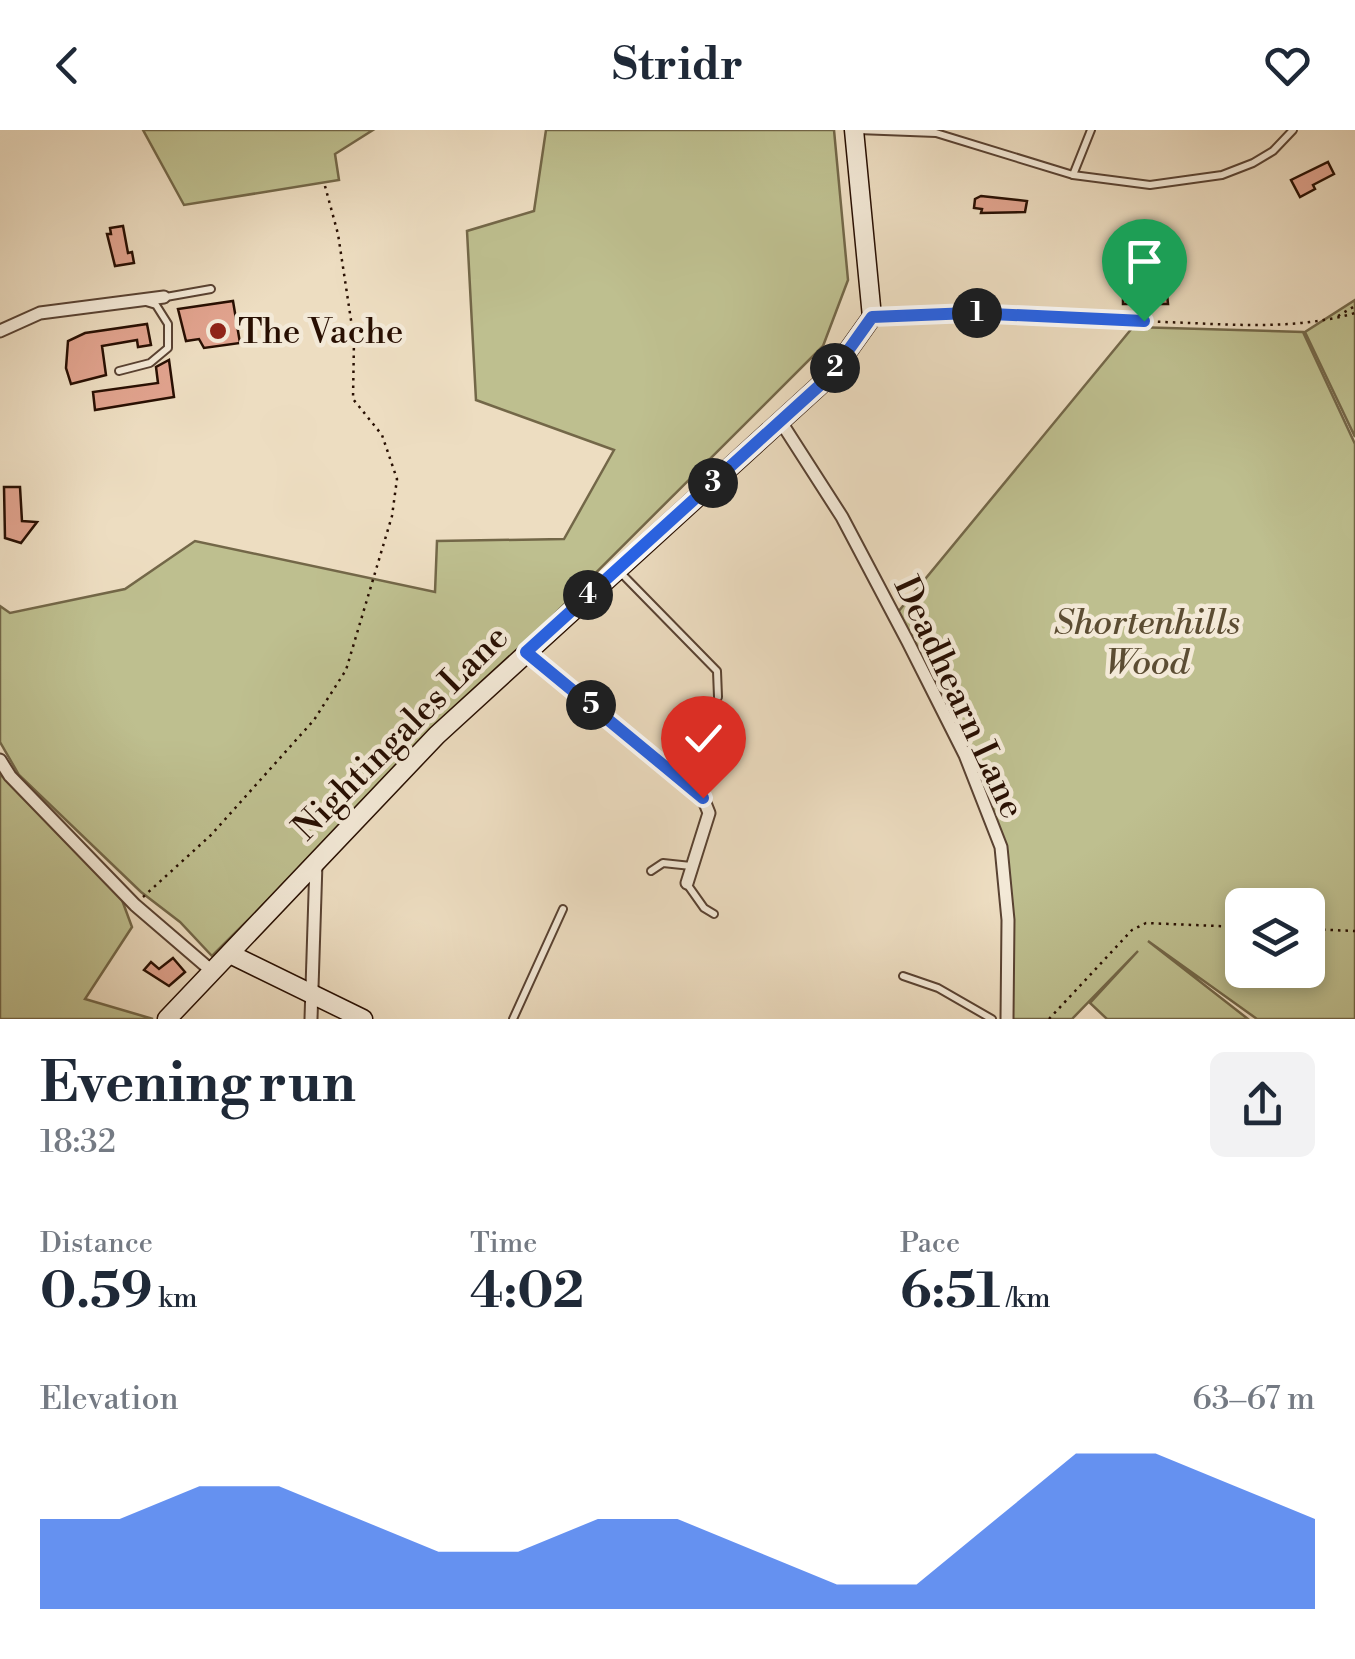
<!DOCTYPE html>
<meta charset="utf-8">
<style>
:root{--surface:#fff;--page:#f2f2f3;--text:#1f2937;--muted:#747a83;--accent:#2563eb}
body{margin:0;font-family:"Libre Bodoni",serif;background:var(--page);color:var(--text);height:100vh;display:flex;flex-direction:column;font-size:38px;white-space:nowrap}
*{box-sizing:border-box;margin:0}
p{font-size:32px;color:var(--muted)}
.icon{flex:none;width:55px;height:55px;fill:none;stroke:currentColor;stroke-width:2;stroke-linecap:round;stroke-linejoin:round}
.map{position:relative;height:889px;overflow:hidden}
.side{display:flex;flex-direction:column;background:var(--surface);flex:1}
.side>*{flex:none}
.fabs{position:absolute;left:1225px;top:758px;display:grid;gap:20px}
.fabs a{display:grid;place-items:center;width:100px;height:100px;border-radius:15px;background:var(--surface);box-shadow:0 5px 15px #0003;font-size:50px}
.pin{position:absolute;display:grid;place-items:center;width:85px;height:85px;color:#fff;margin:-102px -42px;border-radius:50% 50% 50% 0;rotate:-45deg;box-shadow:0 0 10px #0007}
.pin .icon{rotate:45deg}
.km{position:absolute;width:50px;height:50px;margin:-25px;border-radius:50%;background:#222;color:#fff;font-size:28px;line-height:50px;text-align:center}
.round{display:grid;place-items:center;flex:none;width:105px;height:105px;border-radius:15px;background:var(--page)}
.summary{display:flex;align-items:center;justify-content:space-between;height:170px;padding:0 40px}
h1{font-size:55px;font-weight:800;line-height:75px}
.figures{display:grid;grid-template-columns:repeat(3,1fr);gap:15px;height:170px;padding:10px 40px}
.figures div{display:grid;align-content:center}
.figures b{font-size:50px;font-weight:800}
.figures small{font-size:28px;font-weight:400}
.figures p{font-size:28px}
.chart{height:280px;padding:20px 40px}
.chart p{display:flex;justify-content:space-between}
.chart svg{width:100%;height:180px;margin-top:10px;fill:var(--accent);opacity:.7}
header{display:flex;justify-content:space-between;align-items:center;height:130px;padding:0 40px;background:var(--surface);font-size:45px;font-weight:800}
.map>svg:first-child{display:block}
</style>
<header><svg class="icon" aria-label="back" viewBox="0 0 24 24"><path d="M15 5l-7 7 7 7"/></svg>Stridr<svg class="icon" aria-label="heart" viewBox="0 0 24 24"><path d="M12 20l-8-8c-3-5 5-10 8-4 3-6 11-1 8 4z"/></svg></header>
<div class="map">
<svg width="1355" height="889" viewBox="0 0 1355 889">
<rect width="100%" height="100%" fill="#edddc1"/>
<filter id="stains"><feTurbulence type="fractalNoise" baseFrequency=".002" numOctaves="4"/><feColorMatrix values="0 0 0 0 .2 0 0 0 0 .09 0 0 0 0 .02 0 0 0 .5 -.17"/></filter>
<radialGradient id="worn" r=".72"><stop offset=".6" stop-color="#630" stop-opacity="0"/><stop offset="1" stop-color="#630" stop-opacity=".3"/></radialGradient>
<g fill="#bebf8f" stroke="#736748" stroke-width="2.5" fill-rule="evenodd">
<path d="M143,0H373L335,24L339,50L184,75Z"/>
<path d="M546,0H834L848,150L823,216L212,826L180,792L141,762L19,645L0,612V476L10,483L125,459L195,411L435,462L437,411L564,409L614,320L476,270L467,101L534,81Z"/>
<path d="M1355,170V307L1305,202Z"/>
<path d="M1133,197L1303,202L1355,314V889H1257L1148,811L1248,889H1107L1090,873L1138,821L1072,889H1012L1013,789L1005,720L898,482ZM1242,775H1308V840H1242Z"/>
<path d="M0,644L122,770L132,797L85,869L153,889H0Z"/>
</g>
<g fill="#e1a38e" stroke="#280f02" stroke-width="2.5">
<path d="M1328,32L1334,44L1313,55L1315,59L1300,67L1291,50Z"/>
<path d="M981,66L1027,71L1025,82L981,83L982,79L974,78L975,69Z"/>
<path d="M123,96L128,123L132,122L134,133L115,136L107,104H111L110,98Z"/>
<path d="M1123,156H1148V164H1167L1168,174H1123Z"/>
<path d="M233,171L240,213L204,218L199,209L186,211L178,179Z"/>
<path d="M147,194L151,215L138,217L137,210L102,216L106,245L71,254L66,238L68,211L85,203Z"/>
<path d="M169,230L174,267L95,280L93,262L158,253L156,237Z"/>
<path d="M4,357H20L22,391L37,392L21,413L5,408Z"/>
<path d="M173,828L185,842L169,856L144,840L151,832L159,839Z"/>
</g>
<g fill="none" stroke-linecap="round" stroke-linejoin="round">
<defs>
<g id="lane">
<path d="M858,0L936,3L1073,45L1150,55L1222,45L1253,33L1273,21L1293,0"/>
<path d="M1073,45L1091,0"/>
<path d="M166,167L211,159"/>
<path d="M119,241L150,233L168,218V194L156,175L146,172"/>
<path d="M621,443L717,541L718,567"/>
<path d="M651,741L663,733L691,736"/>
<path d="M687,754L704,778L714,784"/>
<path d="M903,846L938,858L992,889"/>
<path d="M513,889L563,779"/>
</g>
<g id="street">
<path d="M0,201L40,183L164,167"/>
<path d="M781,292L842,387L908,512L965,625L1001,717L1008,790L1007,889"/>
<path d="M526,521L703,668L709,683L687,753"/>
<path d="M0,630L10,646L135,775L213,842"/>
<path d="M311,889L316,733"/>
</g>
<g id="secondary">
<path d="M230,824L363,889"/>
<path d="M167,889L437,605L830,246L872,187L854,0"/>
</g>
</defs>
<use href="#lane" stroke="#594232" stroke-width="10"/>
<use href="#street" stroke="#594232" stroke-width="15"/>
<use href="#secondary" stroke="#280f02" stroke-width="21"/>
<g stroke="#280f02" stroke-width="2.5" stroke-dasharray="2.5 5" stroke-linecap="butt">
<path d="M888,186C981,182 1072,189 1164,192C1228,194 1293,201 1355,183"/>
<path d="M1338,186L1355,176"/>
<path d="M143,767L211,705L314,590L346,540L392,386L397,349L382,305L353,269L354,210L338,104L325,56"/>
<path d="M1308,799L1355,801"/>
<path d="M1049,889L1132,800L1146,793L1242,797"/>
</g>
<use href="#lane" stroke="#f3e9d7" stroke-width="6"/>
<use href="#street" stroke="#f3e9d7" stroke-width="11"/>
<use href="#secondary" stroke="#f3e9d7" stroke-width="18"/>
</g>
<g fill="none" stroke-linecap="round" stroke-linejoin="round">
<defs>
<path id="route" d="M703,668L526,522L830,246L872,187L970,183L1144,191"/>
</defs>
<use href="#route" stroke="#fff" stroke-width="20"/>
<use href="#route" stroke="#2563eb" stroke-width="12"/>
</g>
<circle fill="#8f2418" stroke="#f3e9d7" stroke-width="4" cx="218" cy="201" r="10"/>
<g text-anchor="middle" stroke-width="9" stroke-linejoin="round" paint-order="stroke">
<g font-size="35" fill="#280f02" stroke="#f3e9d7" text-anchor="start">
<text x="238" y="213">The Vache</text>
</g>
<g font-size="35" font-style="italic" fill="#5c4d33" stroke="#f3e9d7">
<text x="1147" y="504">Shortenhills<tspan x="1147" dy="40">Wood</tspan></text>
</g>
<g font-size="35" fill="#280f02" stroke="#f3e9d7">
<text transform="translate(960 567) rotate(65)" y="12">Deadhearn Lane</text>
<text transform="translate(400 602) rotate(-45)" y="12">Nightingales Lane</text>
</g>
</g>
<rect width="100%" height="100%" filter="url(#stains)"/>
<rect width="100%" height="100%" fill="url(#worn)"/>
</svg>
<div class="fabs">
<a><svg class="icon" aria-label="layers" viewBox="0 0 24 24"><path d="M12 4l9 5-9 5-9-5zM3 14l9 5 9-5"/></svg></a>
</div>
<div class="pin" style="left:1144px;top:191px;background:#1e9e55"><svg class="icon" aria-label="arrive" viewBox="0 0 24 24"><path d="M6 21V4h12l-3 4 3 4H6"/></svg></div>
<div class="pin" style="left:703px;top:668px;background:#d93025"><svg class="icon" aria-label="check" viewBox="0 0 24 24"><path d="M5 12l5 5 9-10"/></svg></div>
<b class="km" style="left:977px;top:183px">1</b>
<b class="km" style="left:835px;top:238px">2</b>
<b class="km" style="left:713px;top:353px">3</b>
<b class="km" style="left:588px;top:465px">4</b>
<b class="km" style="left:591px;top:575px">5</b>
</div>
<section class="side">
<div class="summary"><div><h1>Evening run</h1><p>18:32</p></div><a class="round"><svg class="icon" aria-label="share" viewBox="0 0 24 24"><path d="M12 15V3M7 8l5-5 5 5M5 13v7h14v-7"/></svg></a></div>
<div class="figures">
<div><p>Distance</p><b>0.59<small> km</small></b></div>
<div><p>Time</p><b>4:02</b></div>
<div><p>Pace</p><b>6:51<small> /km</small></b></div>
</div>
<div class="chart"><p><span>Elevation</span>63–67 m</p>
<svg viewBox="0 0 160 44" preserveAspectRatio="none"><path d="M0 44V22L10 22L20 14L30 14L40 22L50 30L60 30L70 22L80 22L90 30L100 38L110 38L120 22L130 6L140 6L150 14L160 22V44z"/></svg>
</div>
</section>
